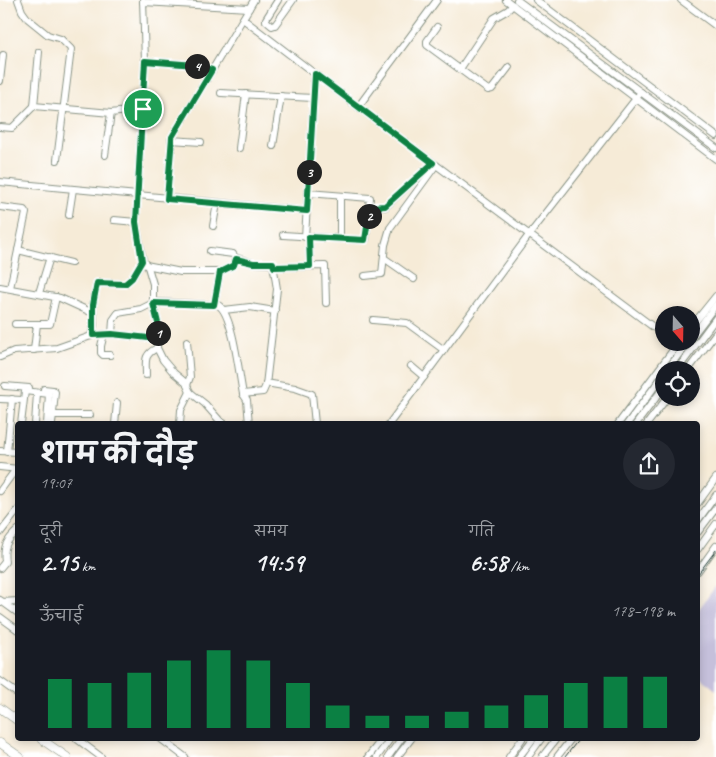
<!DOCTYPE html>
<html lang="hi">
<meta charset="utf-8">
<style>
:root{--surface:#171b24;--page:#242831;--text:#f1f3f6;--muted:#9ea1a6;--accent:#0b8043}
body{margin:0;font-family:Caveat,"Playpen Sans Deva",sans-serif;background:var(--page);color:var(--text);height:100vh;display:flex;flex-direction:column;font-size:19px;white-space:nowrap}
*{box-sizing:border-box;margin:0}
p{font-size:16px;color:var(--muted)}
.icon{flex:none;width:28px;height:28px;fill:none;stroke:currentColor;stroke-width:2;stroke-linecap:round;stroke-linejoin:round}
.map{position:relative;flex:1;overflow:hidden}
.details{position:absolute;left:15px;top:421px;width:685px;height:320px;display:flex;flex-direction:column;background:var(--surface);border-radius:5px;box-shadow:0 2px 8px #0003}
.details>*{flex:none}
.needle{width:32px;rotate:160deg}
.controls{position:absolute;left:655px;top:306px;display:grid;gap:10px}
.controls a{display:grid;place-items:center;width:45px;height:45px;border-radius:50%;background:var(--surface);box-shadow:0 2px 8px #0003;font-size:25px}
.pin{position:absolute;display:grid;place-items:center;width:42px;height:42px;color:#fff;margin:-21px;border:2px solid #fff;border-radius:50%;box-shadow:0 1px 5px #0007}
.km{position:absolute;width:25px;height:25px;margin:-12px;border-radius:50%;background:#222;color:#fff;font-size:14px;line-height:25px;text-align:center}
.round{display:grid;place-items:center;flex:none;width:52px;height:52px;border-radius:26px;background:var(--page)}
.headline{display:flex;align-items:center;justify-content:space-between;height:85px;padding:0 25px}
h1{font-size:28px;font-weight:700;line-height:38px}
.figures{display:grid;grid-template-columns:repeat(3,1fr);gap:8px;height:85px;padding:5px 25px}
.figures div{display:grid;align-content:center}
.figures b{font-size:25px;font-weight:700}
.figures small{font-size:14px;font-weight:400}
.figures p{font-size:14px}
.chart{height:140px;padding:10px 25px}
.chart p{display:flex;justify-content:space-between}
.chart svg{width:100%;height:90px;margin-top:5px;stroke:var(--accent);stroke-width:6}
.map>svg:first-child{display:block}
</style>
<div class="map">
<svg width="716" height="757" viewBox="0 0 716 757">
<rect width="100%" height="100%" fill="#fff"/>
<filter id="ink" filterUnits="userSpaceOnUse"><feTurbulence type="fractalNoise" baseFrequency=".02" numOctaves="2"/><feDisplacementMap in="SourceGraphic" scale="10" xChannelSelector="R" yChannelSelector="G"/><feConvolveMatrix kernelMatrix="1 2 1 2 8 2 1 2 1" color-interpolation-filters="sRGB"/></filter>
<filter id="wash" filterUnits="userSpaceOnUse"><feTurbulence type="fractalNoise" baseFrequency=".0096" numOctaves="4" result="noise"/><feDisplacementMap in="SourceGraphic" scale="20" xChannelSelector="R" yChannelSelector="G"/><feGaussianBlur stdDeviation="1.12" result="paint"/><feColorMatrix in="noise" values="0 0 0 0 0 0 0 0 0 0 0 0 0 0 0 0 0 1.4 0 .05"/><feComposite in="paint" operator="in"/></filter>
<g filter="url(#wash)">
<rect width="100%" height="100%" fill="#f6ebd7"/>
<path fill="#c5c0db" d="M716,586V690L698,676V610Z"/>
</g>
<g filter="url(#ink)">
<g fill="none" stroke-linecap="round" stroke-linejoin="round">
<defs>
<g id="minor">
<path d="M18,0L22,11L27,18L48,35L61,39L71,49L57,160"/>
<path d="M143,0L145,61L136,222L143,261L148,267L153,284V303L158,323L157,348L163,360L174,373L186,383L190,392L205,404L220,421L225,424"/>
<path d="M278,0L266,19V21L272,26L275,25L293,0"/>
<path d="M506,0L716,159"/>
<path d="M517,0L716,148"/>
<path d="M536,0L716,136"/>
<path d="M681,0L716,26"/>
<path d="M143,2L249,8"/>
<path d="M243,19L353,103L664,335"/>
<path d="M437,27L427,41V45L488,90L492,89L509,67"/>
<path d="M145,61L195,65L212,71"/>
<path d="M460,69L494,18L508,10L513,5"/>
<path d="M0,81L3,55"/>
<path d="M221,93L313,98"/>
<path d="M34,106L39,52"/>
<path d="M358,107L437,0"/>
<path d="M0,127L12,128L34,106L111,113L143,109"/>
<path d="M171,140L201,142"/>
<path d="M273,146L281,96"/>
<path d="M239,148L246,94"/>
<path d="M105,155L111,113"/>
<path d="M0,182L307,211"/>
<path d="M167,199L172,137L254,0"/>
<path d="M0,207L24,210L26,213L10,288"/>
<path d="M370,207H385L433,163"/>
<path d="M69,215L73,189"/>
<path d="M114,220L136,222"/>
<path d="M213,226L217,203"/>
<path d="M283,235L363,240L366,239L370,198L308,193"/>
<path d="M305,237L315,75"/>
<path d="M309,237L310,266"/>
<path d="M340,239V196"/>
<path d="M18,250L71,263"/>
<path d="M210,251L233,254L236,259"/>
<path d="M384,258L414,279"/>
<path d="M146,265L181,272H220L234,265L237,258L253,263L273,264L277,289L266,385L263,392L243,394"/>
<path d="M274,267L325,266L326,303"/>
<path d="M365,276L382,274L385,245L390,228L436,165"/>
<path d="M0,287L60,298L93,313"/>
<path d="M39,293L50,257"/>
<path d="M214,305L220,272"/>
<path d="M224,310L250,307L275,311"/>
<path d="M373,320L407,323L444,350"/>
<path d="M15,324H50L56,297"/>
<path d="M691,327L716,296"/>
<path d="M104,334L101,346V353L103,355H110"/>
<path d="M112,334L113,320L118,313L141,309L155,302L218,305C233,313 239,375 243,394L247,400L249,424"/>
<path d="M93,335L112,334L158,339"/>
<path d="M691,338L716,305"/>
<path d="M34,350L37,324"/>
<path d="M0,357L14,351L57,348L91,336L94,325L93,305L97,283L125,284L132,278L143,261"/>
<path d="M411,366L424,377"/>
<path d="M667,370L688,342"/>
<path d="M677,370L716,318"/>
<path d="M688,370L716,333"/>
<path d="M146,375C146,361 143,355 157,348"/>
<path d="M266,383L295,388L312,394L315,424"/>
<path d="M187,385L190,377L187,341"/>
<path d="M5,386L29,388"/>
<path d="M44,389L53,390L55,392L52,424"/>
<path d="M0,399L23,400"/>
<path d="M52,415H90"/>
<path d="M21,424L25,391L49,394L47,424"/>
<path d="M35,424L37,393"/>
<path d="M115,424L117,403"/>
<path d="M180,424L181,410L190,392"/>
<path d="M389,424L529,235L641,92"/>
<path d="M618,424L679,342"/>
<path d="M627,424L664,374"/>
<path d="M636,424L664,387"/>
<path d="M647,424L667,398"/>
<path d="M0,451L18,452"/>
<path d="M7,452L12,399"/>
<path d="M0,467L18,469"/>
<path d="M0,491L16,469"/>
<path d="M698,503L716,478"/>
<path d="M698,520L716,495"/>
<path d="M698,532L716,508"/>
<path d="M0,533L18,510"/>
<path d="M698,549L716,524"/>
<path d="M0,568L5,562C3,547 6,541 18,530"/>
<path d="M698,571L716,546"/>
<path d="M0,600L18,613"/>
<path d="M2,602L18,601"/>
<path d="M0,617L18,630"/>
<path d="M0,681L18,694"/>
<path d="M77,739L101,757"/>
<path d="M161,739L185,757"/>
<path d="M368,757L382,739"/>
<path d="M377,757L390,739"/>
<path d="M388,757L401,739"/>
<path d="M397,757L411,739"/>
<path d="M509,757L522,739"/>
<path d="M519,757L533,739"/>
<path d="M528,757L541,739"/>
<path d="M542,757L556,739"/>
<path d="M557,757L571,739"/>
</g>
<g id="major">
<path d="M0,708L18,721"/>
<path d="M41,739L67,757"/>
<path d="M0,743L20,757"/>
</g>
</defs>
<use href="#minor" stroke="#8a9486" stroke-width="8"/>
<use href="#major" stroke="#8a9486" stroke-width="9"/>
<use href="#minor" stroke="#fff" stroke-width="6"/>
<use href="#major" stroke="#fff" stroke-width="8"/>
<g stroke="#1f3d34" stroke-width="1">
<path d="M698,574L716,550"/>
<path d="M565,757L579,739"/>
</g>
</g>
</g>
<g fill="none" stroke-linecap="round" stroke-linejoin="round" filter="url(#ink)">
<defs>
<path id="route" d="M145,61L195,65L212,70L172,137L167,199L307,211L315,74L433,163L385,206L370,207L365,240L309,237L310,266L274,267L273,263H253L236,259L234,265L220,272L214,305L153,303L158,323V339L112,334L93,335V305L97,283L125,284L132,278L142,261L136,222Z"/>
</defs>
<use href="#route" stroke="#fff" stroke-width="10"/>
<use href="#route" stroke="#0b8043" stroke-width="6"/>
</g>
</svg>
<div class="controls">
<a><svg class="needle" viewBox="-14 -14 28 28"><path d="M0-13l5 13h-10z" fill="#e53935"/><path d="M0 13l5-13h-10z" fill="#9ea1a6"/></svg></a>
<a><svg class="icon" aria-label="locate" viewBox="0 0 24 24"><circle cx="12" cy="12" r="6"/><path d="M12 2v4M12 18v4M2 12h4M18 12h4"/></svg></a>
</div>
<div class="pin" style="left:143px;top:109px;background:#1e9e55"><svg class="icon" aria-label="arrive" viewBox="0 0 24 24"><path d="M6 21V4h12l-3 4 3 4H6"/></svg></div>
<b class="km" style="left:158px;top:333px">1</b>
<b class="km" style="left:369px;top:216px">2</b>
<b class="km" style="left:309px;top:172px">3</b>
<b class="km" style="left:197px;top:66px">4</b>
<section class="details">
<div class="headline"><div><h1>शाम की दौड़</h1><p>19:07</p></div><a class="round"><svg class="icon" aria-label="share" viewBox="0 0 24 24"><path d="M12 15V3M7 8l5-5 5 5M5 13v7h14v-7"/></svg></a></div>
<div class="figures">
<div><p>दूरी</p><b>2.15<small> km</small></b></div>
<div><p>समय</p><b>14:59</b></div>
<div><p>गति</p><b>6:58<small> /km</small></b></div>
</div>
<div class="chart"><p><span>ऊँचाई</span>178–198 m</p>
<svg viewBox="0 0 160 44" preserveAspectRatio="none"><path d="M5 44V20M15 44V22M25 44V17M35 44V11M45 44V6M55 44V11M65 44V22M75 44V33M85 44V38M95 44V38M105 44V36M115 44V33M125 44V28M135 44V22M145 44V19M155 44V19"/></svg>
</div>
</section>
</div>
